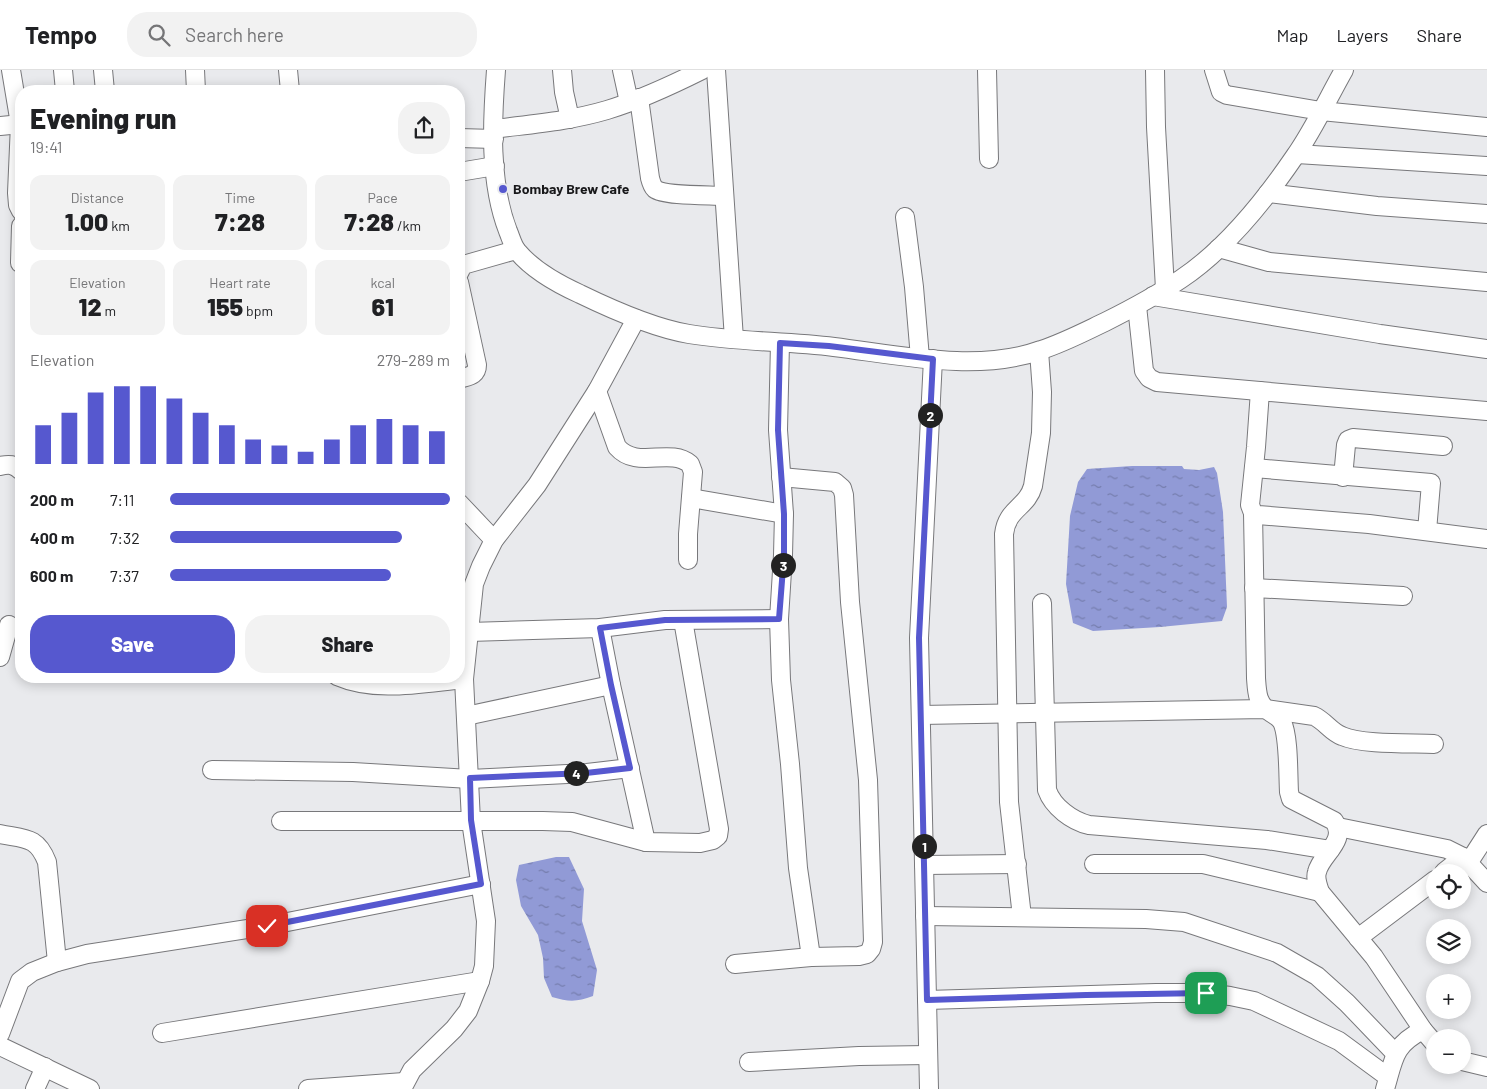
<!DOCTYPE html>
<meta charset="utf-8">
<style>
:root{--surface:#fff;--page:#f2f2f2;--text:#202124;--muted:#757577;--line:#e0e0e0;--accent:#5658cf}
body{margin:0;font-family:Barlow,sans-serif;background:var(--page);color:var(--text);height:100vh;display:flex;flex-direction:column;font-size:19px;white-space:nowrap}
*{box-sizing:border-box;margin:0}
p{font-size:16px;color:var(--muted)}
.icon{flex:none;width:28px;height:28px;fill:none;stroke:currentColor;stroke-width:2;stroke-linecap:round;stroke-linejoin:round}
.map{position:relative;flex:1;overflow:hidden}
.drawer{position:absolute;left:15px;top:15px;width:450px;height:598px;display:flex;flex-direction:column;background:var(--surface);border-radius:20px;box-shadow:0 2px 12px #0003}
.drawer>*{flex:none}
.fabs{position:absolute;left:1426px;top:794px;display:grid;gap:10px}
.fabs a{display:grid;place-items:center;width:45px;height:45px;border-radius:50%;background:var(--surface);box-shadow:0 2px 12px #0003;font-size:25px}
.pin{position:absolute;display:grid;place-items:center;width:42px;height:42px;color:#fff;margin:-21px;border-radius:10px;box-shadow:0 2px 8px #0006}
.km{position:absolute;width:25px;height:25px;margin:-12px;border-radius:50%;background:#222;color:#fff;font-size:14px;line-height:25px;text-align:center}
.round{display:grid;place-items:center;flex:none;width:52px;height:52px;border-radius:20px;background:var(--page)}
.overview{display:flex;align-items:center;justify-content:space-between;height:85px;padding:0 15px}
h1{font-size:28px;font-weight:800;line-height:38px}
.figures{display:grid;grid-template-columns:repeat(3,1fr);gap:8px;height:85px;padding:5px 15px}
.figures div{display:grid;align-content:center;border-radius:12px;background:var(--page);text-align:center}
.figures b{font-size:25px;font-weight:800}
.figures small{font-size:14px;font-weight:400}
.figures p{font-size:14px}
.chart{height:140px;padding:10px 15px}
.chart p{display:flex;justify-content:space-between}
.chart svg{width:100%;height:90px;margin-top:5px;stroke:var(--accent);stroke-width:6}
.cta{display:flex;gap:10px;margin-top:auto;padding:10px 15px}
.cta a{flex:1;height:58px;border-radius:20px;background:var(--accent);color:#fff;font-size:20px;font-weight:800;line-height:58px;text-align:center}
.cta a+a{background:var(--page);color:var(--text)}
ul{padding:0 15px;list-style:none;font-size:16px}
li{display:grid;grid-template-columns:80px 60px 1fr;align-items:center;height:38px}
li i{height:12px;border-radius:6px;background:var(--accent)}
header{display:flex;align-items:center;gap:30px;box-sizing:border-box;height:70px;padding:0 25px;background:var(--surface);border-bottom:1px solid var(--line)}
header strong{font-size:24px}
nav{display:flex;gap:28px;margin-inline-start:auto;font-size:18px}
.search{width:350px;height:45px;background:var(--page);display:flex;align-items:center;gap:12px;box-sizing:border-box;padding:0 18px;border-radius:20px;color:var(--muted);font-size:19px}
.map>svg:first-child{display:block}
</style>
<header>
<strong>Tempo</strong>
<div class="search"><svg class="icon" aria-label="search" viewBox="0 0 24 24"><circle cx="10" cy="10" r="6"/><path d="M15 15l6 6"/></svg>Search here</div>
<nav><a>Map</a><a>Layers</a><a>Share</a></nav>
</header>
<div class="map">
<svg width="1487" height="1019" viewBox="0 0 1487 1019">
<defs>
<pattern id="water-ripples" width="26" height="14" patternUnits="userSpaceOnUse" patternTransform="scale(1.25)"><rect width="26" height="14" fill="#919ad6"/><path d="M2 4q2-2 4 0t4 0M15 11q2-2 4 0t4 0" fill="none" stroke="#757dad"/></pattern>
</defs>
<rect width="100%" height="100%" fill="#e9eaed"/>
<g fill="url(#water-ripples)">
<path d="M1132,396H1182L1184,399L1199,400L1214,397L1217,403L1223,442L1227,537L1222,551L1160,557L1093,561L1073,553L1066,514L1070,446L1078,412L1087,399Z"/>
<path d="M556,787H569L584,819L582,851L597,900L593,926C577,932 569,932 552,927L544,908L543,888L538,865L521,836L516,810L519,795Z"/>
</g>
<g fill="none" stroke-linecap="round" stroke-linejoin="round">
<defs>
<g id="street">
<path d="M11,0L20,54L17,123L18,135L21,141"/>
<path d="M63,0L65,21"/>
<path d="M103,0L105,21"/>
<path d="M195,0L196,21"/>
<path d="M288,0L290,21"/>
<path d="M496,0C492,52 489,112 508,161C511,168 513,177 518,182C534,201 558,214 580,224C613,240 653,258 689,264C737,272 786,271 834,277C899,285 978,303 1041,280C1063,273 1084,262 1105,252C1131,239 1157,225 1181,209C1226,179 1265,130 1295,86C1314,59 1328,28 1344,0"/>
<path d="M562,0L564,22L570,49"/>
<path d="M622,0L629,32"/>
<path d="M716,0L734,269"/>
<path d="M987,0L989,89"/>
<path d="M1155,0L1156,57L1165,219"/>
<path d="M1214,0L1221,22L1227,25L1321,41L1487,57"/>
<path d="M639,28L650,108C651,112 652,116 655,119C664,126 710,125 724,126"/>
<path d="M0,56L21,54"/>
<path d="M494,59C532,54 570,51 607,40C640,30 672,15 702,0"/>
<path d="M459,68L494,69"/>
<path d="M1297,84L1487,96"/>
<path d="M459,102L495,96"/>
<path d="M1268,123L1377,136L1487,144"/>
<path d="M905,147L914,217L920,288"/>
<path d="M1219,178L1269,192L1487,212"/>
<path d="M20,193L21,156"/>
<path d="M459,203L463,195L516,180"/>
<path d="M459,212L477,295C477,306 468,306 459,309"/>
<path d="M1153,226L1380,264L1487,279"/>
<path d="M1137,236L1144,301L1149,308L1157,312L1487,341"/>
<path d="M780,273L778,360L784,444L783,485L779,549L781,610L790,694L798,798L811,887"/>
<path d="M597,321L617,377C637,400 669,377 690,394L693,402L688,464V490"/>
<path d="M1260,321L1256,377L1250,435L1253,443L1258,445L1369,454L1487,469"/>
<path d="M0,396C9,394 14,394 21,401"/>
<path d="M1254,398L1431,413L1427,461"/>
<path d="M1343,407L1346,375L1348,370L1353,368L1443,376"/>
<path d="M691,428L784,444"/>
<path d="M459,433L494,470"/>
<path d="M1253,443L1256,608C1257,622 1257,634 1270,642C1274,645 1279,647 1282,652C1289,666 1288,705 1289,722L1291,729L1334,751C1348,771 1321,784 1317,802C1315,808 1318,816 1320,822L1374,887L1423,960L1435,974"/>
<path d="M1254,518L1403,526"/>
<path d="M1042,533L1047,720C1053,737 1072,751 1089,755L1267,770L1330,780"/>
<path d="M600,558L611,615L646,772"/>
<path d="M469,562L600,558L665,550L779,549"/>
<path d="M0,587L9,555"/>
<path d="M337,606C376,623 422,613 464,609"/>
<path d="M921,645L1265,639L1314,646C1325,651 1331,662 1342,666C1362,675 1410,673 1434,674"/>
<path d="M466,646L611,615"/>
<path d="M212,700L353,702L470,709L587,703L630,698"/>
<path d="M281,751H543L572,752L646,772L700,773L713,770L718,766L719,759L683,550"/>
<path d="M1338,757L1447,779L1463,787L1487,813"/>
<path d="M0,764C25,769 37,766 47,792L57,892"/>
<path d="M1469,792L1487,764"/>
<path d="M1094,794H1203L1320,822"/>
<path d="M924,795L1017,794"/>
<path d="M1444,802L1463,787"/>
<path d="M925,846L1146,849L1184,852L1277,883L1317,906L1347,933L1395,983"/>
<path d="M1022,847L1009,732L1004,464C1007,438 1027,438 1033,416L1041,363L1042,322L1039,281"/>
<path d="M1358,868L1435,810"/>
<path d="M735,894L811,887L859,886L867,884L871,879L873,872L868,710L850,532L844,425L842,418L835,412L781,407"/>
<path d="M927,930L1156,923H1206L1230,926L1254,931L1339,971L1388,1007"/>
<path d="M162,963L480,911"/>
<path d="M0,964L20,911L32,902L57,892L87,884L267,856L481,814"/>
<path d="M0,976L90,1019"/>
<path d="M1462,991L1487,997"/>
<path d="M749,992L859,986L928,985"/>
<path d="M35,1019L45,997"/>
<path d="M308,1019L404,1012"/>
<path d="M402,1019L412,1000L454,959L468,941L480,911L484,896L486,851L471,751L464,609L474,514L481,496L494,470L537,415L597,321L636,249"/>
<path d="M929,1019L919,568L933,289"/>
<path d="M1385,1019C1394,989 1393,975 1423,960"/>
</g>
</defs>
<use href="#street" stroke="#78787b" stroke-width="20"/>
<use href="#street" stroke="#fff" stroke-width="18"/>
</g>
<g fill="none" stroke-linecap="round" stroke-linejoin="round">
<defs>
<path id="route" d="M267,856L481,814L471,750L470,708L586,703L630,698L611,615L600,558L665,550L779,549L784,485V444L778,360L780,273L829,276L933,289L919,568L927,930L1086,925L1206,923"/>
</defs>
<use href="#route" stroke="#fff" stroke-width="10"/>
<use href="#route" stroke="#5658cf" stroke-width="6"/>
</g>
<circle fill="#5658cf" stroke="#e9eaed" stroke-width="2" cx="503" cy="119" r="5"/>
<g text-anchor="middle" stroke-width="4" stroke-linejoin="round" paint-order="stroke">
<g font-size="14" font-weight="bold" fill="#18181a" stroke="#e9eaed" text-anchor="start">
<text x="513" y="124">Bombay Brew Cafe</text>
</g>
</g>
</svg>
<div class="fabs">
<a><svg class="icon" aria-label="locate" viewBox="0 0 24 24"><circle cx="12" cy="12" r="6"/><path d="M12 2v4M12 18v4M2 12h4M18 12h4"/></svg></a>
<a><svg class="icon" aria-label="layers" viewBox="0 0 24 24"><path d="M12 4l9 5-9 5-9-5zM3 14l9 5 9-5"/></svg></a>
<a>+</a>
<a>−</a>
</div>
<div class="pin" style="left:1206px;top:923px;background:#1e9e55"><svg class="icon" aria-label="arrive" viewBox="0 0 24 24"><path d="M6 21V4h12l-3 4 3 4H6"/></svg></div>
<div class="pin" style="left:267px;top:856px;background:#d93025"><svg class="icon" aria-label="check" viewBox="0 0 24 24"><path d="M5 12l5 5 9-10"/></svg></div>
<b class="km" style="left:924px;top:776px">1</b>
<b class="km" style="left:930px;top:345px">2</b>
<b class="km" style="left:783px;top:495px">3</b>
<b class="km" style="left:576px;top:703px">4</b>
<section class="drawer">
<div class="overview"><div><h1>Evening run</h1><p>19:41</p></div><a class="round"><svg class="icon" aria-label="share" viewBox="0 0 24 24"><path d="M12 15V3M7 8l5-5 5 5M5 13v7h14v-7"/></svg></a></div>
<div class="figures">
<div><p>Distance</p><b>1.00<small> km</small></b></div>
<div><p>Time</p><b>7:28</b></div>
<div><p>Pace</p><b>7:28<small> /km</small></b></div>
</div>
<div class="figures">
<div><p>Elevation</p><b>12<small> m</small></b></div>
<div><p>Heart rate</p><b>155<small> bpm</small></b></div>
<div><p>kcal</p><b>61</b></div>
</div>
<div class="chart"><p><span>Elevation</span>279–289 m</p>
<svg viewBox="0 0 160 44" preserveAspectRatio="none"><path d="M5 44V25M15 44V19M25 44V9M35 44V6M45 44V6M55 44V12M65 44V19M75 44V25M85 44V32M95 44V35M105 44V38M115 44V32M125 44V25M135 44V22M145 44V25M155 44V28"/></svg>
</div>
<ul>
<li><b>200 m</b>7:11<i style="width:100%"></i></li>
<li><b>400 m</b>7:32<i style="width:83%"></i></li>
<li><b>600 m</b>7:37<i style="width:79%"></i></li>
</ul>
<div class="cta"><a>Save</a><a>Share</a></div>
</section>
</div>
